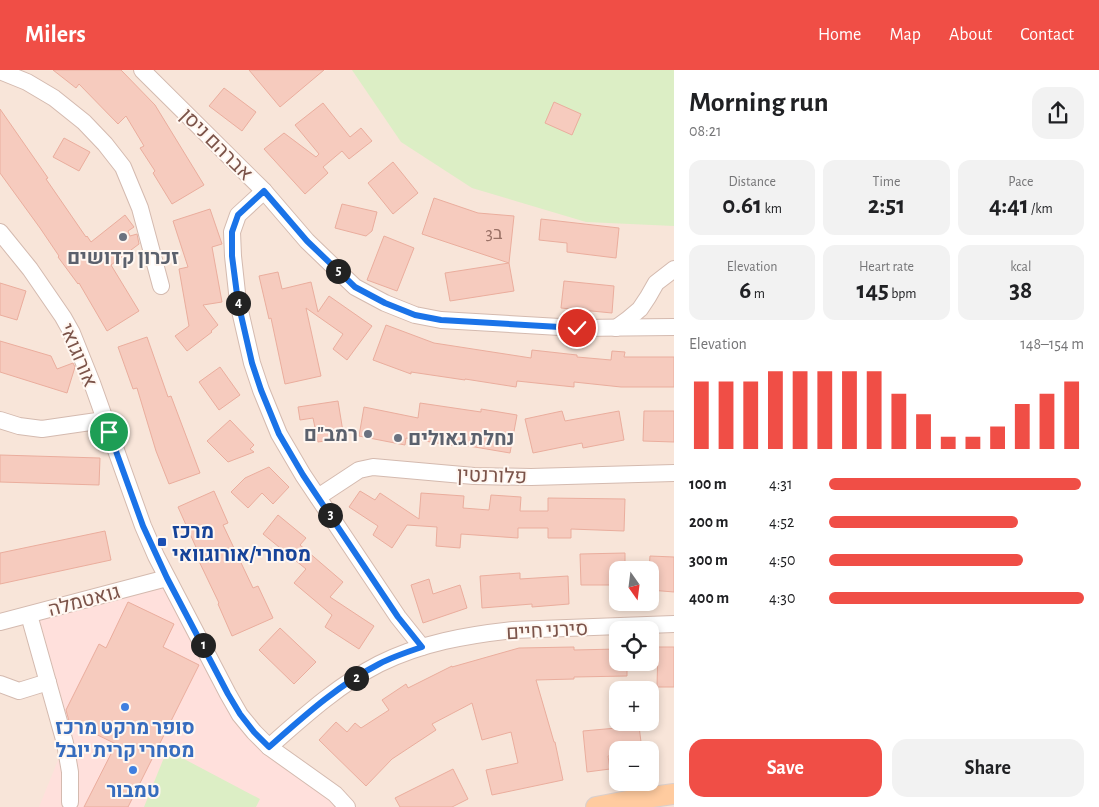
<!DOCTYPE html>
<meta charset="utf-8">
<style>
:root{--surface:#fff;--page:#f2f2f2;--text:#202124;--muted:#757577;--accent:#f04e46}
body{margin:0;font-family:"Alegreya Sans",Heebo,sans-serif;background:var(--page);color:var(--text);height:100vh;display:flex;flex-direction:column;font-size:19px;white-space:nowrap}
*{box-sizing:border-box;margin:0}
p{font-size:16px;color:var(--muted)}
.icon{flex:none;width:28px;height:28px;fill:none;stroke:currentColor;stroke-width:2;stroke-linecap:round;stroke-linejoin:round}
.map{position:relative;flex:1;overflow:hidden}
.sheet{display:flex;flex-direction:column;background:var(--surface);width:425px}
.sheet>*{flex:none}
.needle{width:32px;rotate:166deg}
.controls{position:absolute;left:609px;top:491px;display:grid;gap:10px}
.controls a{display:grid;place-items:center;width:50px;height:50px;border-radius:10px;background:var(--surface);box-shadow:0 2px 8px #0003;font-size:25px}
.pin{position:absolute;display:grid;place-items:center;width:42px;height:42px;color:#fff;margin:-21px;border:2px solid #fff;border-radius:50%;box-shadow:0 1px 5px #0007}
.km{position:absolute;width:25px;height:25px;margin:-12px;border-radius:50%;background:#222;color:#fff;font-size:14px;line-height:25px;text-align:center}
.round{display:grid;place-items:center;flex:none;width:52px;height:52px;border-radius:15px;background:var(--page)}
.headline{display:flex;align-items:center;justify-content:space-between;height:85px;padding:0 15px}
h1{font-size:28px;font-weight:700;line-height:38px}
.stats{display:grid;grid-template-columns:repeat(3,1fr);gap:8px;height:85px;padding:5px 15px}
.stats div{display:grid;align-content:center;border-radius:12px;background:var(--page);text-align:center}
.stats b{font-size:25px;font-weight:700}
.stats small{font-size:14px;font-weight:400}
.stats p{font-size:14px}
.chart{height:140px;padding:10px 15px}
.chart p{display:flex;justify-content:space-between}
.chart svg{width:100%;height:90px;margin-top:5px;stroke:var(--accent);stroke-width:6}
.cta{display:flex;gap:10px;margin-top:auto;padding:10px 15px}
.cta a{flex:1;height:58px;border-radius:15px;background:var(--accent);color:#fff;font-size:20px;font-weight:700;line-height:58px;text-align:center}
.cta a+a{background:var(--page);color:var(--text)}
ul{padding:0 15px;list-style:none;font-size:16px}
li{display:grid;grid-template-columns:80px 60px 1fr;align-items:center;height:38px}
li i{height:12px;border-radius:6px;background:var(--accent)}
header{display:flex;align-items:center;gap:30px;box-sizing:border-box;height:70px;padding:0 25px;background:var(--accent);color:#fff}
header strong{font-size:24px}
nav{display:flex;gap:28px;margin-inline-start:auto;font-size:18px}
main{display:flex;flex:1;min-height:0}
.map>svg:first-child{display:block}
</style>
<header>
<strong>Milers</strong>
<nav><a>Home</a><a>Map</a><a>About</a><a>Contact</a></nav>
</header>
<main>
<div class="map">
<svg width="674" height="737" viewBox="0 0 674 737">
<rect width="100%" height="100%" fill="#fef2e9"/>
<path fill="#f8e5d9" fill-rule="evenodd" d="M0,0H674V737H0ZM618,500H650V532H618ZM618,560H650V592H618ZM618,620H650V652H618ZM618,680H650V712H618Z"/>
<path fill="#ffe0dc" d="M167,508L240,645L345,737H39L65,673L29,545Z"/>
<g fill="#dceec5">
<path d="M352,0H674V156L586,152L472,118L401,72Z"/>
<path d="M167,680L260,729L256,737H144Z"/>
</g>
<g fill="#f6cbbe" stroke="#eaad9d">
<path d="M53,0H121L155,35L204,115L172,134L153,103L155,101L140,78L144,76L126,46L118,54L79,14L76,18Z"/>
<path d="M249,0H324L280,37Z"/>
<path d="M224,18L256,42L242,61L209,36Z"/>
<path d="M554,32L581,44L572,65L545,53Z"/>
<path d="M323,33L350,67L361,58L372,71L349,89L342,81L323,97L328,103L305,124L264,79L284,63L316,87L319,84L295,55Z"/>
<path d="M0,39L48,108L46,109L86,167L87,166L91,172L125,145L134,157L128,161L130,166L137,164L139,174L111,195L139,241L107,261L79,213L78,214L58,187L59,186L40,158L0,103Z"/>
<path d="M64,68L90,82L79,101L53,87Z"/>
<path d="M393,92L418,123L393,144L368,113Z"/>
<path d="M434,128L478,143L514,146L509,193L514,221L450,231L445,203L509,193L422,164Z"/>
<path d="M342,134L377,142L372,161L366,166L335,158Z"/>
<path d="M210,139L222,174L212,177L222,232L203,235L218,255L211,261L212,262L187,281L175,266L189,256L179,199L188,197L173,151Z"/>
<path d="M541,149L619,158L616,188L567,182V173L539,170Z"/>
<path d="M384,166L414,178L397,221L367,210Z"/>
<path d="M278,202L282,219L311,212L318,242L329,226L372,256L347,290L333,279L343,264L306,238L321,306L285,314L271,248L269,249L259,206Z"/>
<path d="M564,211L614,216L612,243L561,238Z"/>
<path d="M0,213L26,221L17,250L0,245Z"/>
<path d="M386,255L434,273L531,288L532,280L577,285V287L611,290L612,281L625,282L624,287H674V317H621L574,312V317L517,311L516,317L465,309V310L411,302V304L373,290Z"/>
<path d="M147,267L168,327L171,326L200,403L169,414L156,381L137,318L133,319L118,277Z"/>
<path d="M0,271L51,286L57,299L73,293L75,297L67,323L0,302Z"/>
<path d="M220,297L240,325L219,340L199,312Z"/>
<path d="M338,331L344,368L318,372L313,348L300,350L298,337Z"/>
<path d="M420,333L481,342V339L517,345L510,383L457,374L456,376L406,368L405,375L359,366L364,337L418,348Z"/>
<path d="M562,341L565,351L619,341L624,370L583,378L582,373L533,383L525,349Z"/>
<path d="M644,341H674V372L643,371Z"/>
<path d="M230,350L254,375L250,379L254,382L228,392L207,371Z"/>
<path d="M0,385L100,388L99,415L0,412Z"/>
<path d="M269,397L289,417L273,434L262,423L248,438L231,422L245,408Z"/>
<path d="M214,421L228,453L223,455L253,518L258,516L273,548L232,566L218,534L219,533L196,485L199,484L178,437Z"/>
<path d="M360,421L375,430L380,423L419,449L421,423L464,426L463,438L489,440L491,425L521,427L520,441H548V428L625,429L624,461L571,459V468H548V458H518V468L461,464L460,478L436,476L437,457L407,455L392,478L373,465L378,456L349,437Z"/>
<path d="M278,445L306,468L300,475L343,512L330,527L374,556L359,579L325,557L332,545L294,513L306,499L263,464Z"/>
<path d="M105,461L111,490L0,514V483Z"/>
<path d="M625,483V500H618V515H581L580,484Z"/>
<path d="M650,486L674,487V522L650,520V500H649Z"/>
<path d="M520,503V509L568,506L569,534L532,537V534L482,538L480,506Z"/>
<path d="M429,509L433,524L460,515L467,538L423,553L411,515Z"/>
<path d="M128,532L174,554L163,577L199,595L128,737H84L116,674L69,651L66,640L99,574L106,578Z"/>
<path d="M280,558L316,592L294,614L259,580Z"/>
<path d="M574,577V580L618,579V592H627V606L574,607V609L536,610L554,672H555L563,710L492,725L486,700L518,693L511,662L482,670L472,633L432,654L436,660L392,689L366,716L319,670L336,652L347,662L355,653L361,658L389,640L382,630L406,614L408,618L452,596V597L519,578Z"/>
<path d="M658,577H674V617H657Z"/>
<path d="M639,656L642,680H618V685L608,686L610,699L587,702L583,661Z"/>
<path d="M453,699L468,729L452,737H400L395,728Z"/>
</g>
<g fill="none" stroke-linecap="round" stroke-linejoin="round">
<defs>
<g id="minor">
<path d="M142,0L264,121L307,171L334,197L355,217L385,233L415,245L441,250L577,258L674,257"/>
<path d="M0,1L27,12L54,28L84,52L105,74L123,97L140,138L161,216"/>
<path d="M264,121L238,145L232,162L233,186L238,232L252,293L261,320L279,364L303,405L398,547L422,577"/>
<path d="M0,162L30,199L63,247L72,263L92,313L143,456L156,486L228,624L240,645L254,662L269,677L335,724L347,737"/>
<path d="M616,258L627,250L640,239L648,227L656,213L674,199"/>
<path d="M0,350L19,356L42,359L104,350"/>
<path d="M318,427L359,400L373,397L474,406L531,407L674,403"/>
<path d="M29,545L65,673L70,702V732"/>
<path d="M0,552L167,508"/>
<path d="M0,614L19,621L48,612"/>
<path d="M269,677C303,647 338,615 379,594C421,573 467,565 513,560L674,554"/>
</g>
<path id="major" d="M596,737L638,729L674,724"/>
</defs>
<use href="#minor" stroke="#d4baaf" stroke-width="18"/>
<use href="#major" stroke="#dacfcc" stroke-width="22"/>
<use href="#minor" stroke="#fff" stroke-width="16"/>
<use href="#major" stroke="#ffcb9f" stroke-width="20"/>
</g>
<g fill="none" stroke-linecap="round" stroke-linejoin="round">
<defs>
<path id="route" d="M109,362L143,456L167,508L228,624L240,644L254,662L269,677C303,647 338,615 379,594C392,587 407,582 422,577L398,547L303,405L279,364L261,320L252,293L238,232L232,186V162L238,145L264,121L307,171L355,217L385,233L415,245L441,250L577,258"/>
</defs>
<use href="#route" stroke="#fff" stroke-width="10"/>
<use href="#route" stroke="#1a73e8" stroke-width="6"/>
</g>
<g fill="#6b7280" stroke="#fff7f1" stroke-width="2">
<circle cx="123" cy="167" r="5"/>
<circle cx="368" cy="364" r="5"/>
<circle cx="398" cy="368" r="5"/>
</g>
<rect fill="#1a4fb4" stroke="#fff7f1" stroke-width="2" x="157" y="467" width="10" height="10" rx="2.5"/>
<g fill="#3f7fe0" stroke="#fff7f1" stroke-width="2">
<circle cx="125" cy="637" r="5"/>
<circle cx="133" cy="700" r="5"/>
</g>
<g text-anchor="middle" stroke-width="4" stroke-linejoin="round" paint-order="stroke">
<g font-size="18" fill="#9a7166">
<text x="494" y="169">3ב</text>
</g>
<g font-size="20" fill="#7b5349" stroke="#fff7f1">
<text transform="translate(217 74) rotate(45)" y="7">אברהם ניסן</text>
<text transform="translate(79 285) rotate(67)" y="7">אורוגואי</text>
<text transform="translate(492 405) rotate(2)" y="7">פלורנטין</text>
<text transform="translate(84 530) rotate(-15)" y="7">גואטמלה</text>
<text transform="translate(547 560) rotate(-3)" y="7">סירני חיים</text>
</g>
<g font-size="20" font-weight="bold" fill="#5b616d" stroke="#fff7f1">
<text x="123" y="194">זכרון קדושים</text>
<text x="358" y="371" text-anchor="end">רמב"ם</text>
<text x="408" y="375" text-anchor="start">נחלת גאולים</text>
</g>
<g font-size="20" font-weight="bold" fill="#164399" stroke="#fff7f1" text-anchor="start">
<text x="172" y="468">מרכז<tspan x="172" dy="23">מסחרי/אורוגוואי</tspan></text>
</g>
<g font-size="20" font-weight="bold" fill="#366cbe" stroke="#fff7f1">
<text x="125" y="664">סופר מרקט מרכז<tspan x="125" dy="23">מסחרי קרית יובל</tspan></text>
<text x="133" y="727">טמבור</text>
</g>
</g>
</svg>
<div class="controls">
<a><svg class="needle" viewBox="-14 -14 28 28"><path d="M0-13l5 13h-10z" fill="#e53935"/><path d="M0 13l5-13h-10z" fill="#757577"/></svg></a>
<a><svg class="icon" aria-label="locate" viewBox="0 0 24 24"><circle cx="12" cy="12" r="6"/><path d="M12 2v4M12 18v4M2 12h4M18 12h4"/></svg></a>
<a>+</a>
<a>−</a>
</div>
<div class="pin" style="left:109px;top:362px;background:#1e9e55"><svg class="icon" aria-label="arrive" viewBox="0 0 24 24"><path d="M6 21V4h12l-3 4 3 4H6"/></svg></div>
<div class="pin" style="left:577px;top:258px;background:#d93025"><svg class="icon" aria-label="check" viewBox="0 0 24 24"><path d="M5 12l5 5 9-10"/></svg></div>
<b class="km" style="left:203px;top:575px">1</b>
<b class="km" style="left:356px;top:608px">2</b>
<b class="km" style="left:330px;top:445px">3</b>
<b class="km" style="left:238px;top:233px">4</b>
<b class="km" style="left:338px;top:201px">5</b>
</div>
<section class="sheet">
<div class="headline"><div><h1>Morning run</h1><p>08:21</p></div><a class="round"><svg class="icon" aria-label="share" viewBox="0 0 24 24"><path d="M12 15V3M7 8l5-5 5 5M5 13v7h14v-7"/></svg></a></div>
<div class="stats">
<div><p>Distance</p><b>0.61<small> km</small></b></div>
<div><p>Time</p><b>2:51</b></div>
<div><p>Pace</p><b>4:41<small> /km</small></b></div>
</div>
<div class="stats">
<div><p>Elevation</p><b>6<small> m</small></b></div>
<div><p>Heart rate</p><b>145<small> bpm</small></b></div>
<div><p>kcal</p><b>38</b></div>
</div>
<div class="chart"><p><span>Elevation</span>148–154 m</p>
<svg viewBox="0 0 160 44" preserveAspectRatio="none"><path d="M5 44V11M15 44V11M25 44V11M35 44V6M45 44V6M55 44V6M65 44V6M75 44V6M85 44V17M95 44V27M105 44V38M115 44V38M125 44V33M135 44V22M145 44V17M155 44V11"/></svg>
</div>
<ul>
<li><b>100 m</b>4:31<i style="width:99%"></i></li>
<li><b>200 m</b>4:52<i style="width:74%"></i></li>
<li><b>300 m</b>4:50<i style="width:76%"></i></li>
<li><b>400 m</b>4:30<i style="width:100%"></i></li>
</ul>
<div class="cta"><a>Save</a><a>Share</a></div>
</section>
</main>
